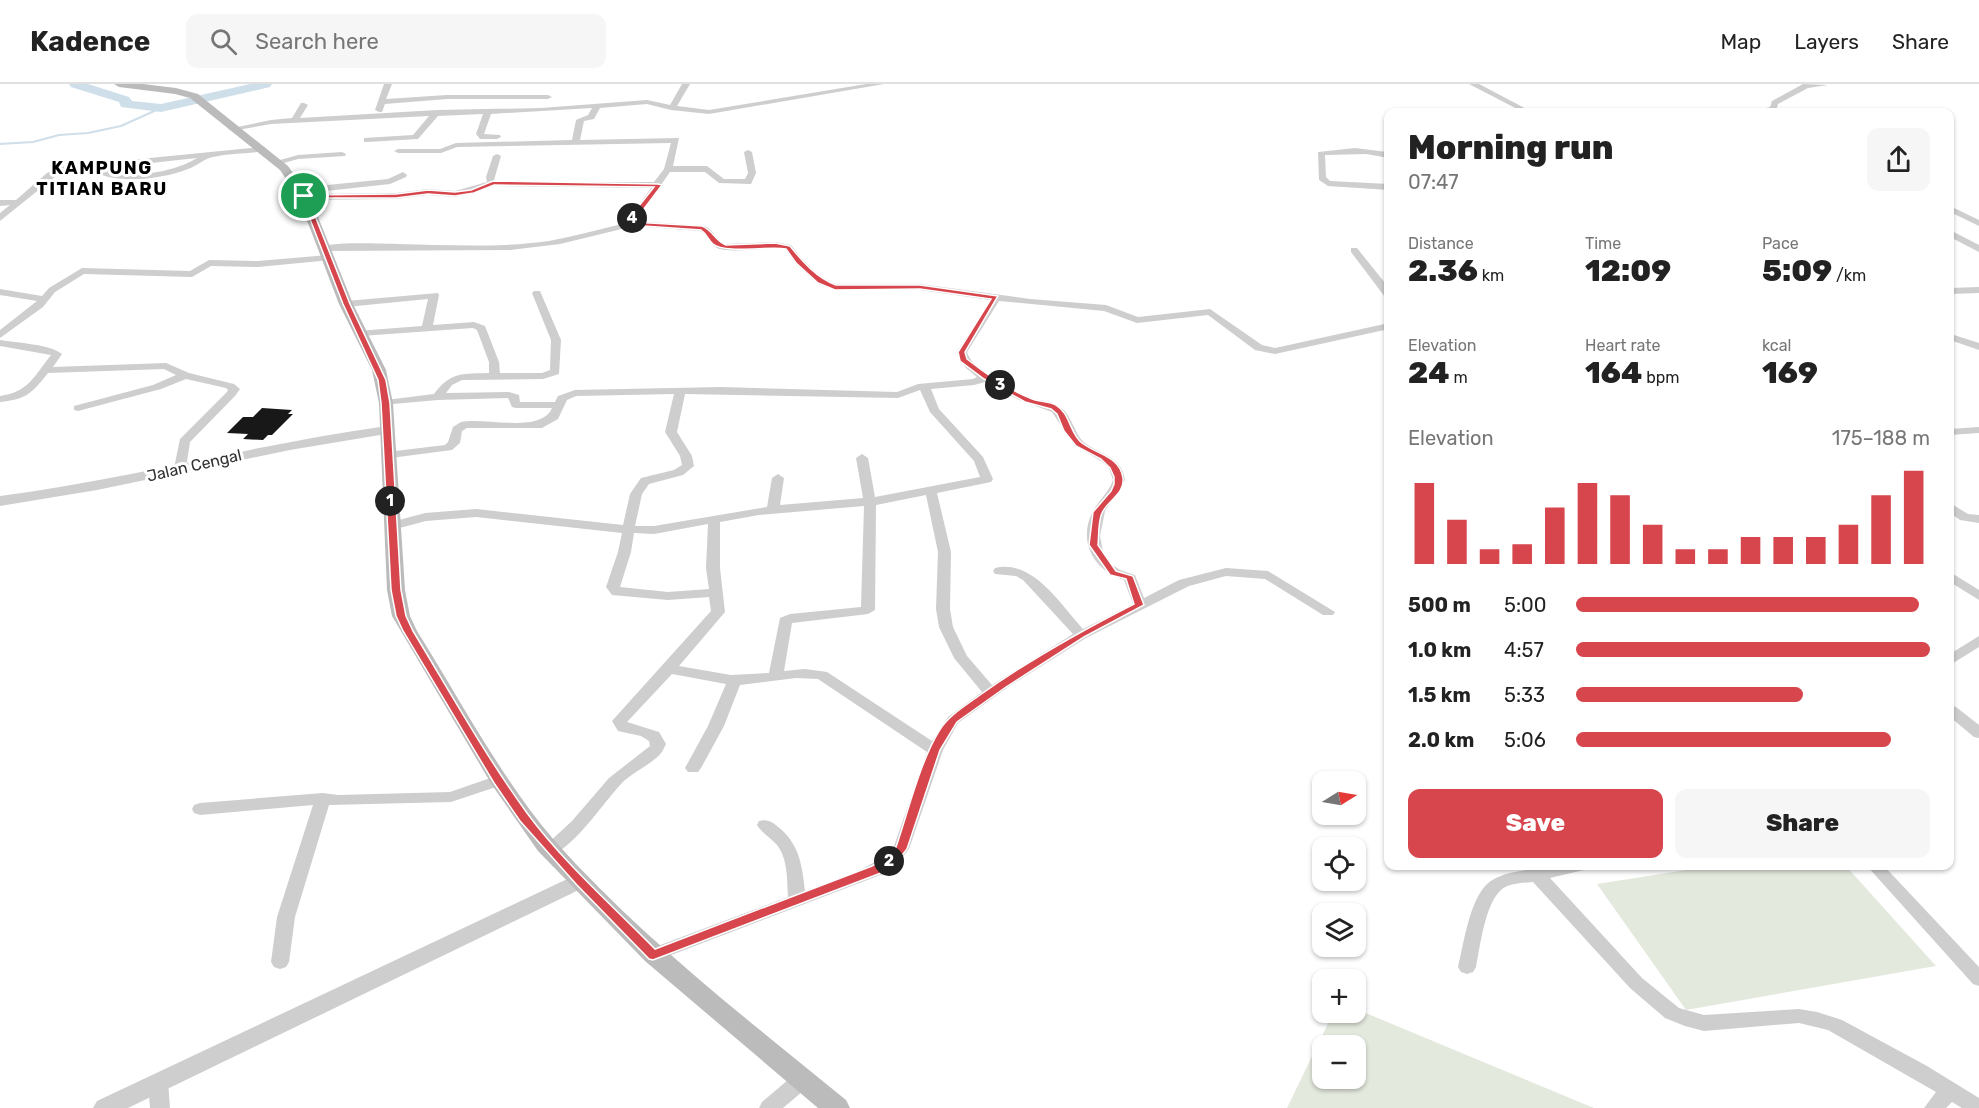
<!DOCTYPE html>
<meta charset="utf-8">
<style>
:root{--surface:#fff;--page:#f6f6f6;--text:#222;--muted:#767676;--line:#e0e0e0;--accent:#d6464c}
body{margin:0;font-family:Rubik,sans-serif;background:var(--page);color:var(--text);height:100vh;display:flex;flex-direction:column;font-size:22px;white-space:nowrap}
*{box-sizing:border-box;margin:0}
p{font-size:20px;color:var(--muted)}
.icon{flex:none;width:33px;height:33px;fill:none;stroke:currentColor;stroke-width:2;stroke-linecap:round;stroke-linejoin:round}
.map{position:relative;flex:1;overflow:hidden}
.side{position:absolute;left:1384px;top:24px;width:570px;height:762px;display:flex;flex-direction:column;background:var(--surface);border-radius:12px;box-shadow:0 2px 4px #0004}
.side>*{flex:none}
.needle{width:39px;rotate:79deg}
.buttons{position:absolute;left:1312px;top:687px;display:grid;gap:12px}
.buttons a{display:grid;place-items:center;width:54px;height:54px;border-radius:12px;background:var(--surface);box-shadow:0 2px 4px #0004;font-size:30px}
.pin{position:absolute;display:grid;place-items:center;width:51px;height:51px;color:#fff;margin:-26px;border:3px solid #fff;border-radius:50%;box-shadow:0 2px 6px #0007}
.km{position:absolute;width:30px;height:30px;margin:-15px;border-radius:50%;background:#222;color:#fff;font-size:16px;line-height:30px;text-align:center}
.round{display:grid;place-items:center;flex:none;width:63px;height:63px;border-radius:12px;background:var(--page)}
.headline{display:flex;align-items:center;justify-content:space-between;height:102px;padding:0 24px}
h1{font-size:33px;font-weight:800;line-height:45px}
.stats{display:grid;grid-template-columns:repeat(3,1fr);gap:9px;height:102px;padding:6px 24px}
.stats div{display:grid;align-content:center}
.stats b{font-size:30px;font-weight:800}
.stats small{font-size:16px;font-weight:400}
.stats p{font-size:16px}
.chart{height:168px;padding:12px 24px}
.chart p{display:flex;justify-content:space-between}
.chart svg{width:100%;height:108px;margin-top:6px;stroke:var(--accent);stroke-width:6}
.primary-button{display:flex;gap:12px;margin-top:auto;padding:12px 24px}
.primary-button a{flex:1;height:69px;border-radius:12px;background:var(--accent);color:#fff;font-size:24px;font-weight:800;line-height:69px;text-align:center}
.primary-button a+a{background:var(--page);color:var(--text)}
ul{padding:0 24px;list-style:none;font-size:20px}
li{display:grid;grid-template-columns:96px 72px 1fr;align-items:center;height:45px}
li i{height:15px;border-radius:8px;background:var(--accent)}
header{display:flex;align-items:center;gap:36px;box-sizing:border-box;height:84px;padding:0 30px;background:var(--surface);border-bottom:2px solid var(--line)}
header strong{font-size:28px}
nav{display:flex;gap:33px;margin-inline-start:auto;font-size:21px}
.search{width:420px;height:54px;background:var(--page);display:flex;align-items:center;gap:15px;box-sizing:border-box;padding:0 21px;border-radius:12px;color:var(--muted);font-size:22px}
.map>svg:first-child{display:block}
</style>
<header>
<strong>Kadence</strong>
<div class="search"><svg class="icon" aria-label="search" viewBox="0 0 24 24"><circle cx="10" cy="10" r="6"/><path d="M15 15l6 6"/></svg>Search here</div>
<nav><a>Map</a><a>Layers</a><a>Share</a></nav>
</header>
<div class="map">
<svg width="1979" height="1024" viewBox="0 0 1979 1024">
<rect width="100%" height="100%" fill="#fff"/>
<g fill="#e4e9de" fill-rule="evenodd">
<path d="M1712,782H1846L1936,882L1686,926L1597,800Z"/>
<path d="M1356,925L1594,1024H1287L1333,929L1356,928ZM1323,962H1356V994H1323Z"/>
</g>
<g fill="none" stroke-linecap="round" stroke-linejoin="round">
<path stroke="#cfdfea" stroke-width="2" d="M0,60L33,58L59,51L88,49L121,42L161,24"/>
<path fill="#cfdfea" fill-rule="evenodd" d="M69,0H88L129,13L132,17L161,20L250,0H272L270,3L161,28L121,23L119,18L71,3Z"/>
</g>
<path fill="#181818" d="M262,324L292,326L288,330H293L272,351H268L263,356L243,355L248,350L227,349L243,333H253Z"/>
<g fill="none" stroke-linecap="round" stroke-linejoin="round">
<g fill="#cecece" fill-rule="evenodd">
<path d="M384,0H392L386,15L447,11H548L552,13L548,15H447L385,20L382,28H379L375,26Z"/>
<path d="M682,0H690L677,22L709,26L866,0H884L709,30L671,26L647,20L600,24L594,35L584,37L580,56L679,54L673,82H707L724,95H745L748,89L744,68L748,66L752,68L756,89L751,100L719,99L705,88H670L636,137L705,142C714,146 717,158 725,160L775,158L791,161C803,177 817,193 836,200H920L1030,215L1106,221L1138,233L1210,225L1262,261L1275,264L1389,239V245L1275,270L1255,266L1208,231L1137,239L1104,227L999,217L967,268C973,288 1015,309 1034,315C1042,317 1053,317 1060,323C1073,332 1074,351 1086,360C1102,371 1122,373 1125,396L1105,427L1100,452L1103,468L1111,480L1120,486L1135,491L1144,514L1179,496L1226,484L1268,487L1335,528L1333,531H1323L1265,495L1226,492L1189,502L1086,554L1008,603L958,639L943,666L909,765L897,780L883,790L653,878L647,876L644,871L647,866L788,813C787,796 788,775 777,761C771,754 762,749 757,741L759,737C767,735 771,737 777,742C799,759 802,780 805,807C836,795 871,787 894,762L927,668L818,595L796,594L740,601L724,642L701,684L698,688H688L685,684L708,642L726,600L672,590L627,638L659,648L666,660L662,668C652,680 637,686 625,696C608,711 567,777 545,770L543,766L545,762L572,737L609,694L650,662L649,657L641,652L618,647L612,637L711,527L709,513L668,516L612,511L606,503L618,468L622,449L476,433L426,437L392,446L386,442L388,439L425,429L476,425L623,441L630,410L641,394L674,386L682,381L680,372L665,348L674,310L576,312L567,316L558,335L542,344H467L462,347L460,359L452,366L383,375L381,372L383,369L387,368L445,361L448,358L453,343L461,338C485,333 541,350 552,324H516L512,323L508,314L438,316L382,321L380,319L386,316L434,310C451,287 463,290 489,289V278L477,246L473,244L361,252L357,251V247L422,242L428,215L346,223L341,220L346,217L438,209L439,211L433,241L474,238L485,242L499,278L500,289H542L550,286L551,256L532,209L534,207H540L561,256L559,290L543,295L462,296L452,301L446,309L509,308L519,311L520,318H555L558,312L575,306L721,303L897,308L918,300L973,295L977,293L966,284L957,268L990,216L920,206H835L818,200L796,180L785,165C767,163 730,170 717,164C710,160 708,150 700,147L634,142L560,160L510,166L324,167L319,164C329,157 382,160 397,160C447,161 499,164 549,157C575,152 600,145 626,139L651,104L493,102L475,109L455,113L428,111L396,115L304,116L300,113L304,110L396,109L428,105L455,107L487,98L486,93L493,72L497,70L501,72L494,96L500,98H654L664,85L671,59L457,63L441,69H398L394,67L398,65H440L456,59L572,56L576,36L588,31L592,24L491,30L484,50L500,51L501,53L497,55H480L476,50L483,30L438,32L418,55L367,58H364V54L413,51L429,32L271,40L232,47L228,45L271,36L292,34L301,19H304L308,21L300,34L437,26L541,24L647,16L670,21ZM985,298L1019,316L1052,328L1074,361L1101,377L1109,384L1113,396C1109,408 1099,416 1093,427C1077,457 1094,487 1124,496L1133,520L1083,545C1060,520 1033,475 995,484L993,487L995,490L1016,492L1023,496L1073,550L992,601L967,572L953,543L950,525L951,468L937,409L991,398L993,395L983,373L939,325L931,305L974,301ZM920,306L930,328L974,377L980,393L875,413L868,374L862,370L856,374L863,414L780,421L784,394L778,390L772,394L767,423L654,442H635L642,410L649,400L683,391L694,382L692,372L677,348L685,310L898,314ZM926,411L938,468L936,525L939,543L954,574L982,608L948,633L932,657L827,588L805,585L784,587L792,539L868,530L875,526L876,421ZM864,422L861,523L790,530L780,534L769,589L731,591L679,582L725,528L720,484V438L759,431ZM708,440L706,484L709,505L668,508L620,503L631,468L634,449L654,450Z"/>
<path d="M1469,0H1479L1532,28H1523Z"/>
<path d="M1803,0L1828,1L1808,4L1778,20L1776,27L1749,28L1770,23L1772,17Z"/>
<path d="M262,63H265V67C248,70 230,69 213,73C205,74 197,82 188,85C162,95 123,100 96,89V85L61,88L0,137V129L10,121L0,122V116H16L47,89L59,83ZM197,74C175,88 129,96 104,86L105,84Z"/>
<path d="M1355,64L1387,68L1389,74L1366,70L1327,71H1325L1326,93L1330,97L1389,100V106L1328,102L1319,96L1318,68Z"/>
<path d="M342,68L346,70L345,72L298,75L277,81L273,78L298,71Z"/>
<path d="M403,88L407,91L406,93L390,100L317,108L313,105L317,102L388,95Z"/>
<path d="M1950,122L1979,136V142L1950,128Z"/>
<path d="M1950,146L1979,161V168L1950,153Z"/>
<path d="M1351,164H1357L1389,204V214L1385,213L1351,168Z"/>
<path d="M328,171L333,174L331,176L258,183L211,182L192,193L84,190L55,208L43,223L0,254V246L37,217L0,211V205L42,212L49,204L82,184L190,187L209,176L258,177Z"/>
<path d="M1979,203V209L1950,210V204Z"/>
<path d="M1954,251L1979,259V266L1950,256V252Z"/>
<path d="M0,256C17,259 50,260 62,270L53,283L166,279L189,289L234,300L240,305L235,312L190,358L186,384L180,388L174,384L180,355L227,308L228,306L226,304L186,295L161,305L78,327L74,326V322L153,301L176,291L164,285L48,289C31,310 27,315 0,318V312C29,308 34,292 51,271L0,262Z"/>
<path d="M1979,343V349L1950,351V345Z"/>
<path d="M1950,419L1968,430L1979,431V439L1960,436L1950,429Z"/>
<path d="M1950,488L1979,506V516L1950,498Z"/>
<path d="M1979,552V563L1950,581V570Z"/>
<path d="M1950,621L1956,623L1979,641V654L1974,653L1950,633Z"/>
<path d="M499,691L505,692L507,696L505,700L451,718L329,721L295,833L289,878L286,883L280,885L274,883L271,878L277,833L313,721L200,731L194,729L192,725L194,721L200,719L323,709L338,711L450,708Z"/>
<path d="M1552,782H1586L1584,786L1550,794L1642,894L1679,924L1704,931L1799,925L1817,928L1842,936L1927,982L1979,1014V1024H1962L1952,1018L1946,1024H1924L1936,1008L1828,946L1799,939L1704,947L1685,942L1665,934L1630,904L1533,798C1523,799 1509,799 1501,806C1485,820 1480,863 1476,883L1473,888L1467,890L1461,888L1458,883C1464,860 1470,807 1494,795C1511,786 1533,786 1552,782Z"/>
<path d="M1867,782H1884L1979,883V902L1973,900Z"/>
<path d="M802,988L809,990L812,996L809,1002L783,1024H759L762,1018L795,990Z"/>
<path d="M158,990L165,992L168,998L170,1024H150L148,998L151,992Z"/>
</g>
<g fill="#cecece" fill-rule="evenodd">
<path d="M387,342L392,343L394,346L392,349L290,366L97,406L0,422V412C130,395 257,360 387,342Z"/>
<path d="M580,789L587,792L590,797L587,802L128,1024H93L97,1017Z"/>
</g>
<path fill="#bbb" fill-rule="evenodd" d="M114,0H143L176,4L198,10L288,82L310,113L353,220L386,286L393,319L405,506L410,532L417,547C459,614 503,697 554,756C641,854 746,934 846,1016L850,1024H818L645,877L538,767L492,701L392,532L387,506L379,319L372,286L339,220L298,113L280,86L190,14L175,10L119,3Z"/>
</g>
<path fill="#d6464c" stroke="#fff" stroke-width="1.5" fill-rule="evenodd" d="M493,97L658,100L662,101L634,138L702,142C713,146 715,157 726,161L775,159L790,162C803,178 817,194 836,201H920L998,212L965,268L967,275C986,290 1007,305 1030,314C1038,318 1049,317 1056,321C1070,329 1070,350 1082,359C1096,370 1120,372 1123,394C1125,410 1108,416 1102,429C1098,437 1099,452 1098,461L1116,487L1133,492L1144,521L1084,553L1006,603L957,638L940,666L907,765L896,779L881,789L653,876L649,875L576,800L520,737L494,699L403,547L396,532L391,506L381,319L378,296L343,220L301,112L304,111L396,110L428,106L455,108L471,106ZM494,101L654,103L627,137L629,141L701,146C707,150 708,156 713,160C725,170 769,162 786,165L796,179L818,199L835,206L920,205L991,215L958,268L960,277L984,295L1025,318L1051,325L1057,330L1064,347L1076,362L1101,375L1110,384L1114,393V400L1111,407L1093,428L1089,461L1110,491L1126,495L1134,520C1081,547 1029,576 980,611C965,622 949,631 939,647C920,678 908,728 896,763L887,773L872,782L655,865C613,822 563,778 527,729C485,671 450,608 413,547L406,532L401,506L390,319L386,296L350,220L308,114H396L428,110L455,112L474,109Z"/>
<g text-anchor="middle" stroke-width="6" stroke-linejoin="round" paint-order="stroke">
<g font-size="16" fill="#313131" stroke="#fff">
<text transform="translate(194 381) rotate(-13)" y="6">Jalan Cengal</text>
</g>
<g font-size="18" font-weight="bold" letter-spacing="1.5" fill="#000" stroke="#fff">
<text x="102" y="90">KAMPUNG<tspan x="102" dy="21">TITIAN BARU</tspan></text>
</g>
</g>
</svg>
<div class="buttons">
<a><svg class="needle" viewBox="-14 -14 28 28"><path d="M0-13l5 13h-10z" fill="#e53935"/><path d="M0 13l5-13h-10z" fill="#767676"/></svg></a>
<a><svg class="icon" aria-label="locate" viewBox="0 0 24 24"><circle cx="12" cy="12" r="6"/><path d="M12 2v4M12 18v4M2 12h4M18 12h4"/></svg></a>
<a><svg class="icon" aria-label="layers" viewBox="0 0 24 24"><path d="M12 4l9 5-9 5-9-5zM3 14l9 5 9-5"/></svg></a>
<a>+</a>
<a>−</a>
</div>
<div class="pin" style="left:304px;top:112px;background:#1e9e55"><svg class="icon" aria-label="arrive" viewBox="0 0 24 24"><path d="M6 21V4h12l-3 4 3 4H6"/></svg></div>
<b class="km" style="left:390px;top:417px">1</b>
<b class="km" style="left:889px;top:777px">2</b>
<b class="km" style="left:1000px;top:301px">3</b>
<b class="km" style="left:632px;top:134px">4</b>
<section class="side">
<div class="headline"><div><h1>Morning run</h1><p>07:47</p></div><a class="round"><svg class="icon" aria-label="share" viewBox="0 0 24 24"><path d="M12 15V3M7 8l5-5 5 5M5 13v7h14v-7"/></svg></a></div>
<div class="stats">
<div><p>Distance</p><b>2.36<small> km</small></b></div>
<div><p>Time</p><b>12:09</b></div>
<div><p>Pace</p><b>5:09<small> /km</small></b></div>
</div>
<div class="stats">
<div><p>Elevation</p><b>24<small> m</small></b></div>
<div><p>Heart rate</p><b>164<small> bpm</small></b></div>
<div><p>kcal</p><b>169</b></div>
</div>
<div class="chart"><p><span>Elevation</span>175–188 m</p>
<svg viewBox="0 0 160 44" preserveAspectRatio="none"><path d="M5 44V11M15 44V26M25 44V38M35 44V36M45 44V21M55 44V11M65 44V16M75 44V28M85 44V38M95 44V38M105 44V33M115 44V33M125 44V33M135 44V28M145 44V16M155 44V6"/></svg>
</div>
<ul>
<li><b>500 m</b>5:00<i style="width:97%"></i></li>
<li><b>1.0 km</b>4:57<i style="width:100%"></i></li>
<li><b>1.5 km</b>5:33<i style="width:64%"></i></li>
<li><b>2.0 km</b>5:06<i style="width:89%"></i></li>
</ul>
<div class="primary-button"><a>Save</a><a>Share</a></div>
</section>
</div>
